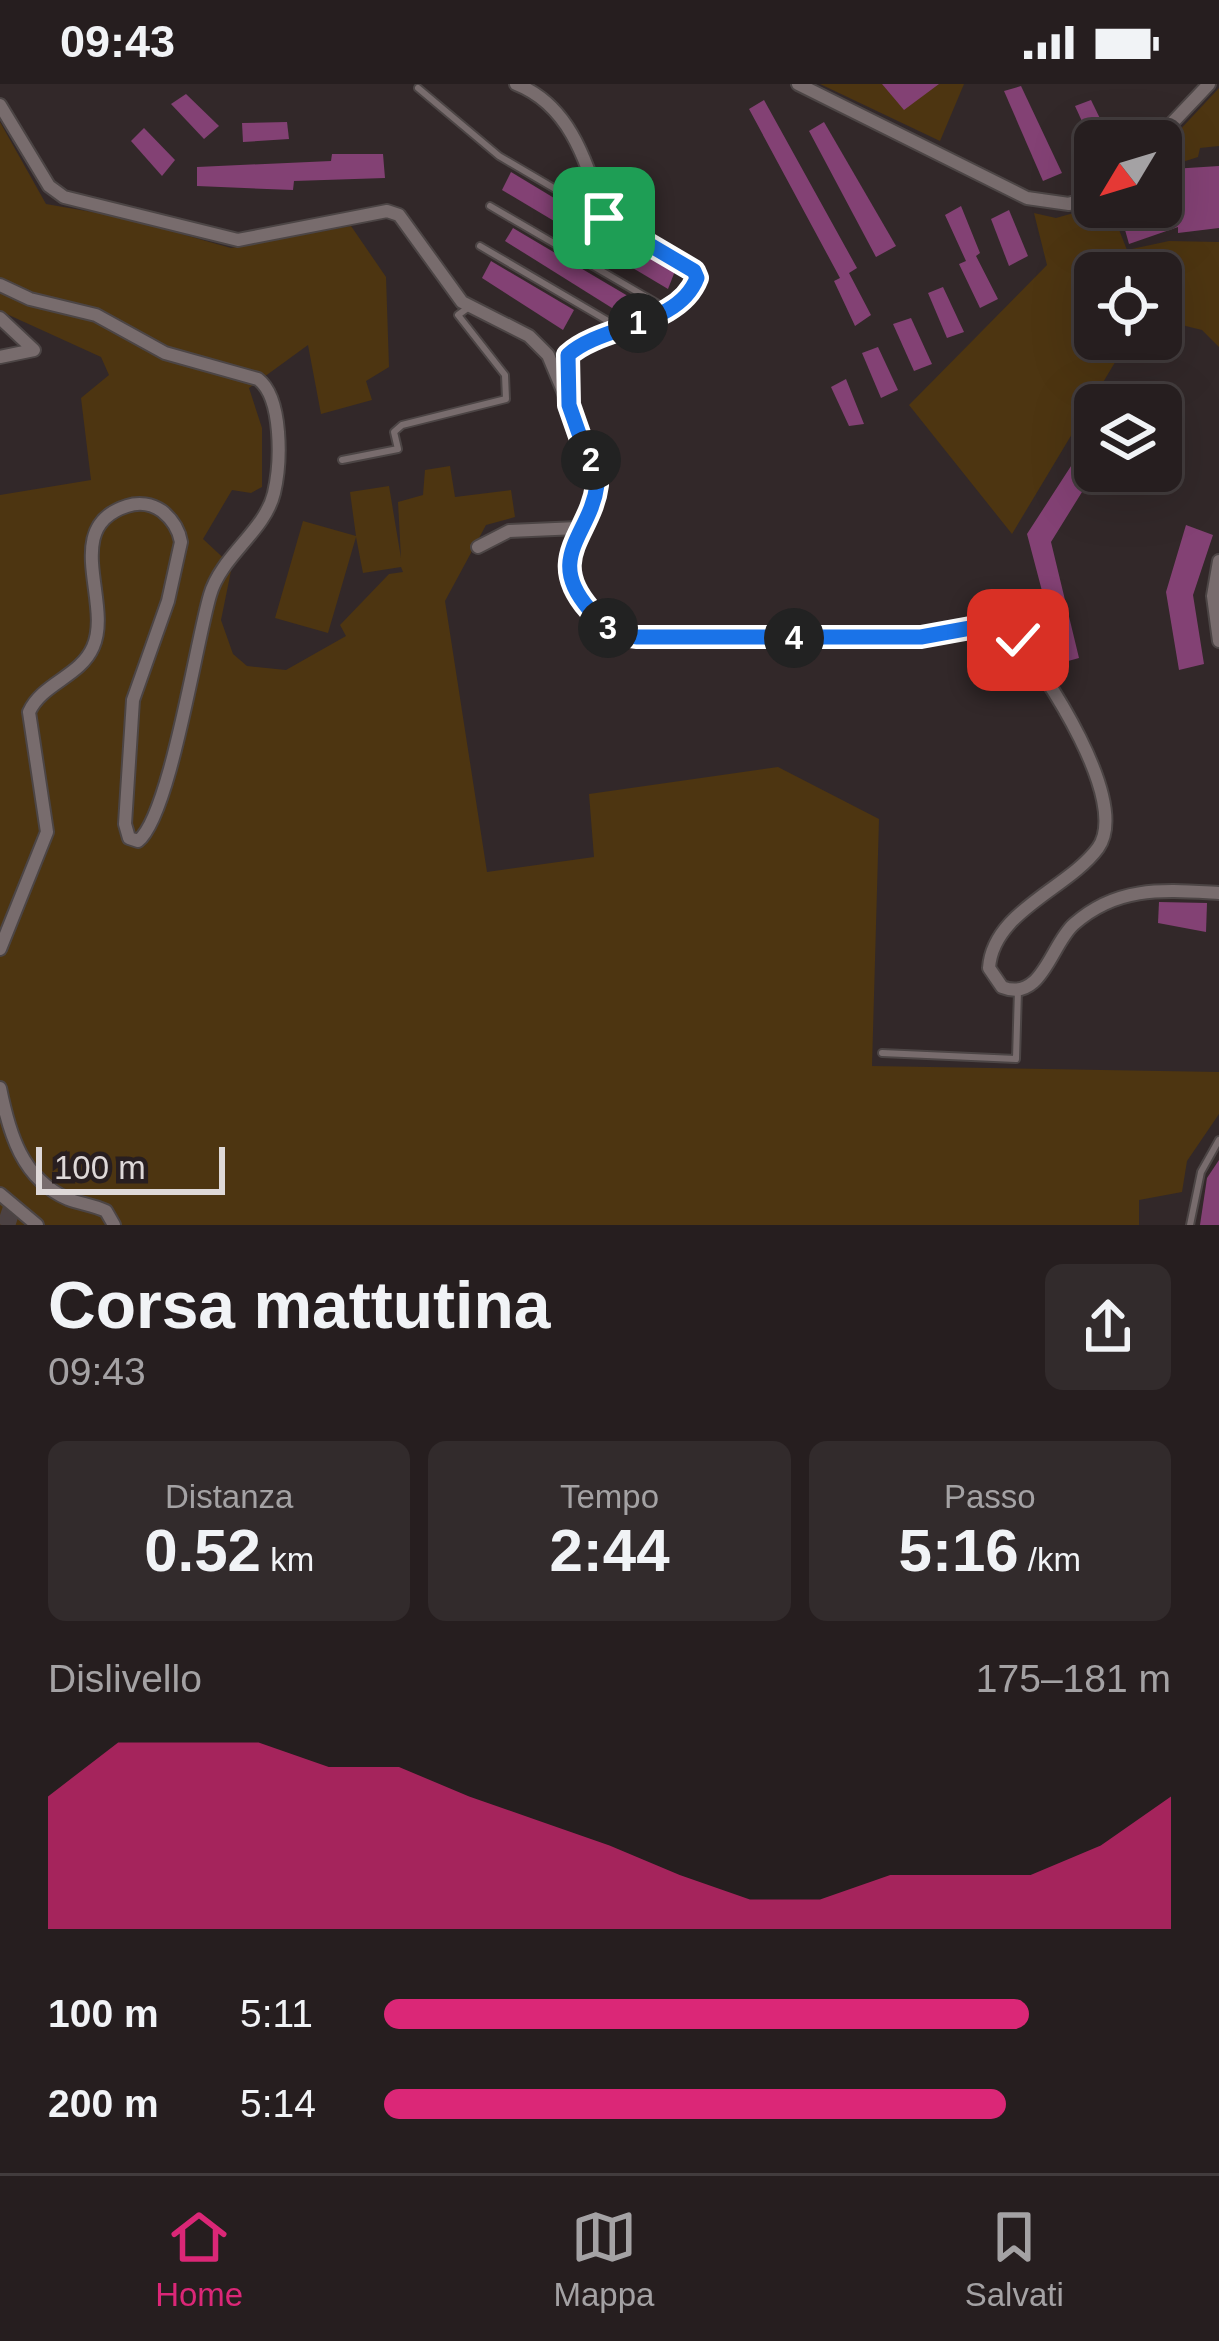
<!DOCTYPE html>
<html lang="it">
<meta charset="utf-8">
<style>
:root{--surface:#261e1f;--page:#322b2c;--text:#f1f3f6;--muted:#a4a2a4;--line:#423c3d;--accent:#db2777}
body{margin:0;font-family:Helvetica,sans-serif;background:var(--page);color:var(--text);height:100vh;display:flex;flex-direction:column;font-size:45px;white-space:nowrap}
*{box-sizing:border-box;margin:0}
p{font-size:39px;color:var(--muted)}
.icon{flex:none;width:66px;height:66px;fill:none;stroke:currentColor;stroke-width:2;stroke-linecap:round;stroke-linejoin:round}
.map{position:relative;height:1141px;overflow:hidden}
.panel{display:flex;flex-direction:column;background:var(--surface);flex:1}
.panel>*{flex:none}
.needle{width:78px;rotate:232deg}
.controls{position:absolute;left:1074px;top:36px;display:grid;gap:24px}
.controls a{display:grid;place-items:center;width:108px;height:108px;border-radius:18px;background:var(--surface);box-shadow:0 12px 48px #0002,0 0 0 3px var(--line);font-size:60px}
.scale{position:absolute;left:36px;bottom:30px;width:189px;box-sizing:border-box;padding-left:12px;border:6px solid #ded8d8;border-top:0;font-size:33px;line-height:42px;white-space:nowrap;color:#ded8d8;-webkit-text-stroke:9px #281e20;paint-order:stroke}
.pin{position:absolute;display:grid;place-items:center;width:102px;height:102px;color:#fff;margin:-51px;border-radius:24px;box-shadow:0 6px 18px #0006}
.km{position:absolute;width:60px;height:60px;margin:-30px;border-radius:50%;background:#222;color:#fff;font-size:33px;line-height:60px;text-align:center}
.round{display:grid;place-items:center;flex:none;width:126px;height:126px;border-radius:18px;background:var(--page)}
.overview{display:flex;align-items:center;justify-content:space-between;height:204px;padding:0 48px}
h1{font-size:66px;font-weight:800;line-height:90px}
.stats{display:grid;grid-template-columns:repeat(3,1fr);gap:18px;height:204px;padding:12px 48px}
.stats div{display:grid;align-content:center;border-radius:18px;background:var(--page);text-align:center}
.stats b{font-size:60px;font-weight:800}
.stats small{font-size:33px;font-weight:400}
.stats p{font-size:33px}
.chart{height:336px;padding:24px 48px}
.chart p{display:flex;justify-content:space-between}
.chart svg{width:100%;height:216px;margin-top:12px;fill:var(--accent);opacity:.7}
ul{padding:0 48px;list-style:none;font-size:39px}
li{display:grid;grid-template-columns:192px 144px 1fr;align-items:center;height:90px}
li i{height:30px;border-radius:15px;background:var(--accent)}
.status{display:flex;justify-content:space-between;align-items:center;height:84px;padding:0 60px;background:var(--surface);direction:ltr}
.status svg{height:33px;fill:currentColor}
.menu{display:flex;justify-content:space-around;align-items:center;height:168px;border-top:3px solid var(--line);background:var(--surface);font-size:33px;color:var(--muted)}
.menu a{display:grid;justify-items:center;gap:6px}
.menu .selected{color:var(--accent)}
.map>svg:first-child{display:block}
</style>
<div class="status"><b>09:43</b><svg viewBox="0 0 49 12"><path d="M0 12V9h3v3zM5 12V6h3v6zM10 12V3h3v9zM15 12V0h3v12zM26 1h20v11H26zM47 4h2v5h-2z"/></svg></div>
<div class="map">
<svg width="1219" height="1141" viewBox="0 0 1219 1141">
<rect width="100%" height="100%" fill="#322829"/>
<g fill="#4d3511">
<path d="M820,0H964L940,57Z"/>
<path d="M1219,4V62L1200,64L1198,73L1161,85V66Z"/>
<path d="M0,38L46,120L121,133L231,164L351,142L386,193L389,283L366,297L372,316L321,330L308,261L249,304L262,344V403L251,409L232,406L203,455L232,482L221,536L233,570L247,582L286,586L346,552L340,541L389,490L403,488L401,483L363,489L356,453L328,549L275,534L303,437L356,452L350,408L389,402L401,474L398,418L423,411L425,386L450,382L455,413L511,406L515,433L486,441L445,517L487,788L594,773L589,710L778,683L879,735L872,982L1219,988V1030L1187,1077L1182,1108L1139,1116V1141H0V411L91,396L81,314L109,291L101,273L0,227Z"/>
<path d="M1095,123H1117L1112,128L1127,166L1169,157L1219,158V263L1202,246L1161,236V189H1095V255H1129L1012,450L909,321L1047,181L1034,129L1056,134Z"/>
</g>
<g fill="#834174">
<path d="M882,0H939L904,26Z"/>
<path d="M1021,2L1062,89L1043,97L1004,7Z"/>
<path d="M186,10L219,42L204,55L171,20Z"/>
<path d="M764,16L857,184L849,189L871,231L855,242L834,197L840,194L749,25Z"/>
<path d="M1091,16L1111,57H1091L1075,22Z"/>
<path d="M287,38L289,55L243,58L242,39Z"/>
<path d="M824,38L896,162L876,173L809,47Z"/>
<path d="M144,44L175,76L162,92L131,57Z"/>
<path d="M332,70H383L385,94L294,97L293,106L197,102V83L331,77Z"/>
<path d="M1219,82V144L1178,149V143L1129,160L1120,128L1176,123L1172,85Z"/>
<path d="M511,88L675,187L668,205L502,106Z"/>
<path d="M961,122L980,169L976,172L998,215L980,224L959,180L966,177L945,131Z"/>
<path d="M1009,126L1028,172L1009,182L991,135Z"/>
<path d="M513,144L638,218L628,234L505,157Z"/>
<path d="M491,177L574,226L563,246L482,194Z"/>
<path d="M943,203L964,248L947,254L928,209Z"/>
<path d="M911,234L932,280L914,287L893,240Z"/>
<path d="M878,263L898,306L881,314L862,269Z"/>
<path d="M846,295L864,340L849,342L831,303Z"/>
<path d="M1095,345V387L1051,458L1079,574L1061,579L1027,450Z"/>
<path d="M1186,441L1213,451L1193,511L1204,580L1179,586L1166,508Z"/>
<path d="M1159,818L1207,819L1206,848L1158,839Z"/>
<path d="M1219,1076V1141H1200L1207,1094Z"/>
</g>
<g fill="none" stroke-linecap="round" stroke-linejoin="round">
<path stroke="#4c4243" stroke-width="18" stroke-dasharray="18 9" stroke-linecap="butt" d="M0,1131L30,1141"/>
<defs>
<g id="service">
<path d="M418,4L499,72L695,187L687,211L625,247L579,261L568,271L571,317"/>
<path d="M490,122L665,224"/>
<path d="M480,162L625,247"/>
<path d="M342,376L398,365L394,348L402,341L506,315L505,291L458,231L469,223"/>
<path d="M882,969L1016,975L1018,906"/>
<path d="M1190,1141L1201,1088L1219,1056"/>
</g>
<g id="minor">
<path d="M516,0C572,22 587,81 604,133"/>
<path d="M798,0L1027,114L1069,120L1095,111"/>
<path d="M0,21L49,102L64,113L238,156L387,127L399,131L462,218L529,252L548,271L589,369L597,401L574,452L572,498L598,536L616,550L921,553L987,541L1013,550C1045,588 1131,718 1098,764C1068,805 993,827 989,884L1002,903C1042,919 1051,860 1074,840C1118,801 1165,806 1219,809"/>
<path d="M1155,57L1209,0"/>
<path d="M0,201L30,215L96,231L165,269L258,295C283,314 281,379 274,409C265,447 221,472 210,511C196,558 170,732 138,757L129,754L125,740L133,616L168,517L181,458C179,446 172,435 162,427C152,420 139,418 127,422C60,443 113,519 93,563C80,593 42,599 29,628L47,748L0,865"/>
<path d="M0,234L34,266L0,273"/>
<path d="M478,463L509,447L578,444"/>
<path d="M1219,477L1213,512L1219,557"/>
<path d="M0,1004C9,1049 22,1095 68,1115C81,1120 94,1121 106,1127L114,1141"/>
<path d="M0,1110L37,1141"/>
</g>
</defs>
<use href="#service" stroke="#4c4545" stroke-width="10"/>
<use href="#minor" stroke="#4c4545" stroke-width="16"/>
<use href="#service" stroke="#786c6d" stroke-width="6"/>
<use href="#minor" stroke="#786c6d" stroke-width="12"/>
</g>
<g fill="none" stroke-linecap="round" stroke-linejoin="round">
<defs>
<path id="route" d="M604,134L694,187L697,194C678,243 602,240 568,271L569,321L597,401C591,450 544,473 589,525C603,542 615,551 637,553H921L987,541L1007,545L1018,556"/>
</defs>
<use href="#route" stroke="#fff" stroke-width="24"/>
<use href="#route" stroke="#1a73e8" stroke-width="15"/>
</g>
</svg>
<div class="controls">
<a><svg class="needle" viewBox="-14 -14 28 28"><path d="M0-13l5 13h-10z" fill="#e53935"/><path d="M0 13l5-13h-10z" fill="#a4a2a4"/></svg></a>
<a><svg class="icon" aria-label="locate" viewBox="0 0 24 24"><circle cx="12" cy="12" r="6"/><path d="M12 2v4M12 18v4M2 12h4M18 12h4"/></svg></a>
<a><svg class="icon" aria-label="layers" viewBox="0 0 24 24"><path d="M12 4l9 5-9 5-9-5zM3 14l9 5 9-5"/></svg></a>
</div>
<div class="scale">100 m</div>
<div class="pin" style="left:604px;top:134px;background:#1e9e55"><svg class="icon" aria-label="arrive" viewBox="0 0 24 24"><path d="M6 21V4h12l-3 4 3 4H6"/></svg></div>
<div class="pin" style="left:1018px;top:556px;background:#d93025"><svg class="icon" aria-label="check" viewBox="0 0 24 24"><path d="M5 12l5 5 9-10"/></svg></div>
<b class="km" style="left:638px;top:239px">1</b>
<b class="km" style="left:591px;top:376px">2</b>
<b class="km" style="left:608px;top:544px">3</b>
<b class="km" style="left:794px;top:554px">4</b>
</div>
<section class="panel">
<div class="overview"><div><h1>Corsa mattutina</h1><p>09:43</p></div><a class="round"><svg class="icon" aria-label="share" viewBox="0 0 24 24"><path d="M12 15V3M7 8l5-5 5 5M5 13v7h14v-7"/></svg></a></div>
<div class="stats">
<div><p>Distanza</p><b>0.52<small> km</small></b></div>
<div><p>Tempo</p><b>2:44</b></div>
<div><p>Passo</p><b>5:16<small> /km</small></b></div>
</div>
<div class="chart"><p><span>Dislivello</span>175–181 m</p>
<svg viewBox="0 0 160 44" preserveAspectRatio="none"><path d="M0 44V17L10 6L20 6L30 6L40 11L50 11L60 17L70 22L80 27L90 33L100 38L110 38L120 33L130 33L140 33L150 27L160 17V44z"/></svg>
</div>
<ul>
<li><b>100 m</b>5:11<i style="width:82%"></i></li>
<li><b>200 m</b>5:14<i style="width:79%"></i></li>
</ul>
</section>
<nav class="menu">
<a class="selected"><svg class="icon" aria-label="home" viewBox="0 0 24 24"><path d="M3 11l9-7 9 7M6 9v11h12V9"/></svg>Home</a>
<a><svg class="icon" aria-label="map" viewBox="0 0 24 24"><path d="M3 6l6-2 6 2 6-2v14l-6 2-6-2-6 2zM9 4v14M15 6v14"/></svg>Mappa</a>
<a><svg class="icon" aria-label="saved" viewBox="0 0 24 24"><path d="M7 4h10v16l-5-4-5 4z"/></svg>Salvati</a>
</nav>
